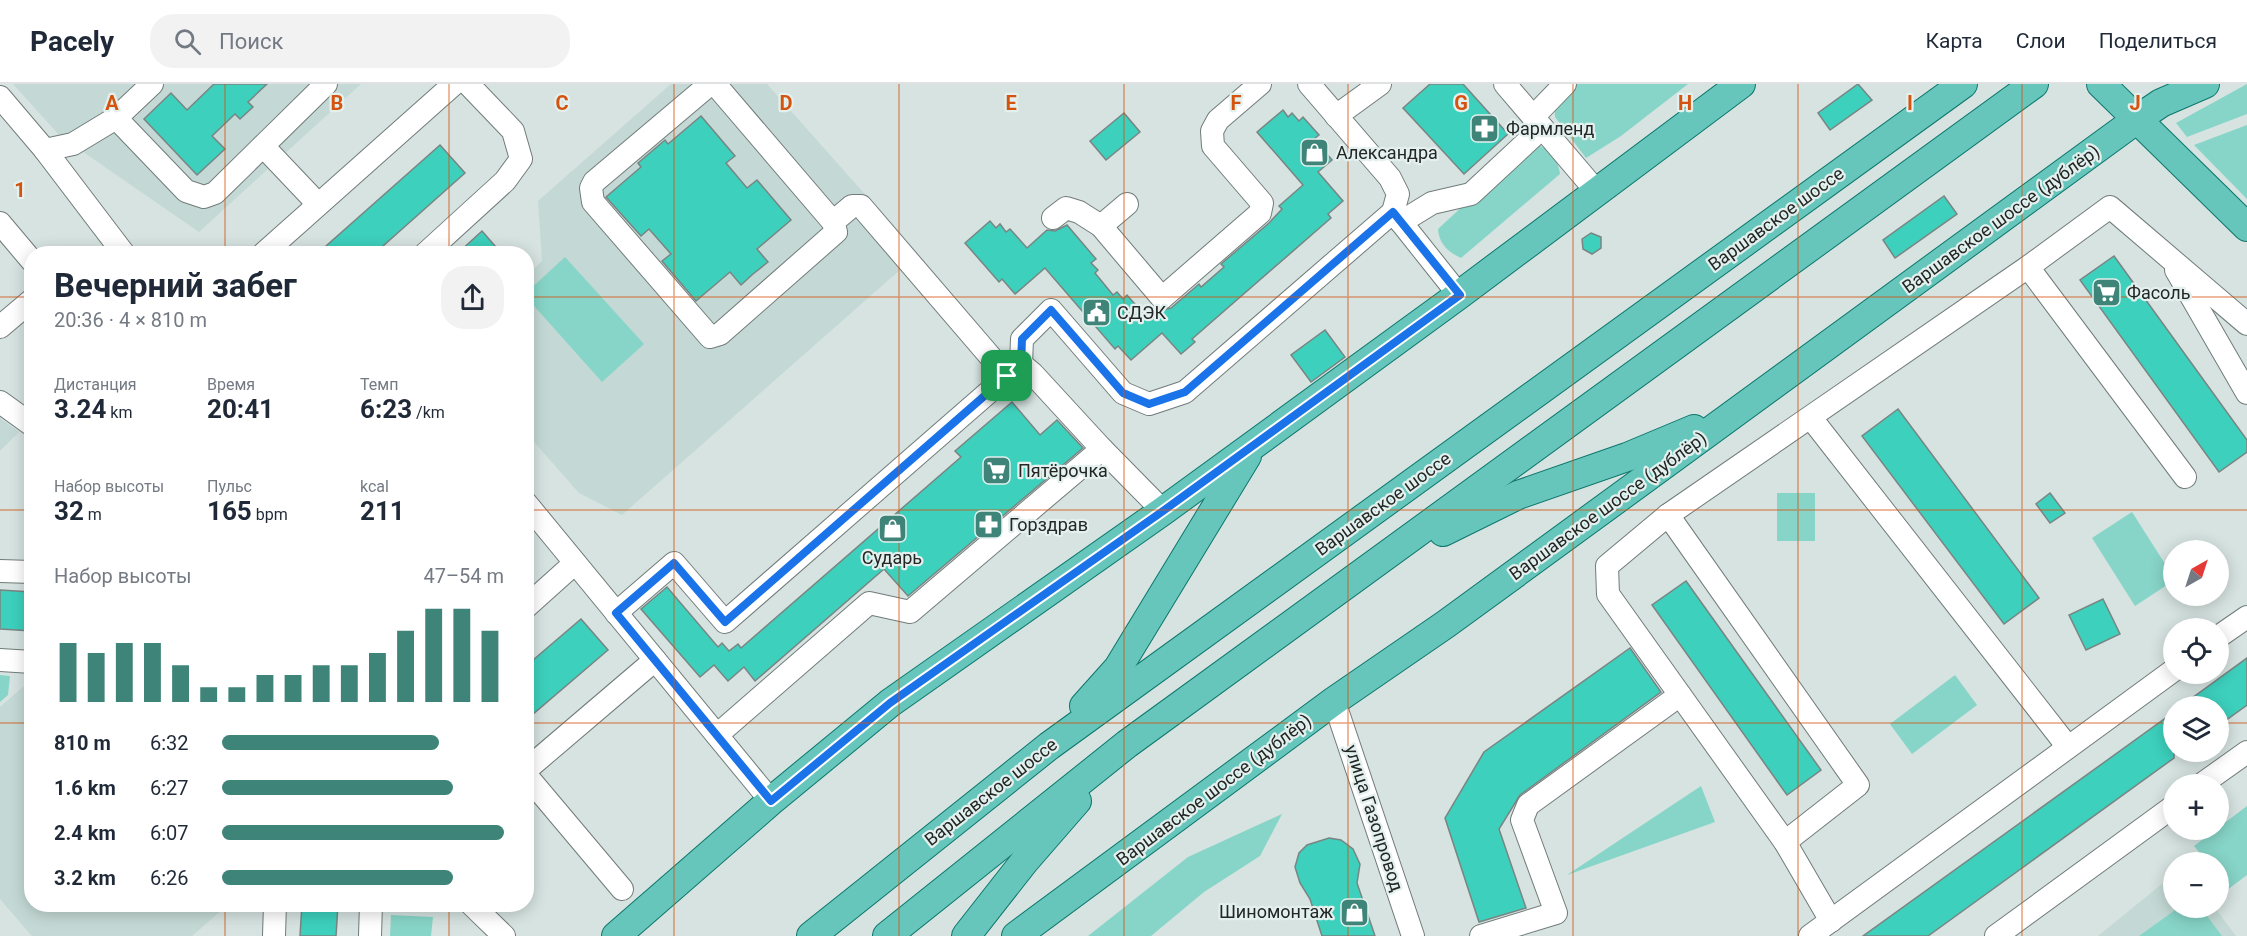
<!DOCTYPE html>
<html lang="ru">
<meta charset="utf-8">
<style>
:root{--surface:#fff;--page:#f2f2f3;--text:#1f2937;--muted:#747a83;--line:#e0e1e3;--accent:#3f8479}
body{margin:0;font-family:Roboto,sans-serif;background:var(--page);color:var(--text);height:100vh;display:flex;flex-direction:column;font-size:22px;white-space:nowrap}
*{box-sizing:border-box;margin:0}
p{font-size:20px;color:var(--muted)}
.icon{flex:none;width:33px;height:33px;fill:none;stroke:currentColor;stroke-width:2;stroke-linecap:round;stroke-linejoin:round}
.map{position:relative;flex:1;overflow:hidden}
.sheet{position:absolute;left:24px;top:162px;width:510px;height:666px;display:flex;flex-direction:column;background:var(--surface);border-radius:24px;box-shadow:0 3px 15px #0003}
.sheet>*{flex:none}
.needle{width:39px;rotate:39deg}
.fabs{position:absolute;left:2163px;top:456px;display:grid;gap:12px}
.fabs a{display:grid;place-items:center;width:66px;height:66px;border-radius:50%;background:var(--surface);box-shadow:0 3px 15px #0003;font-size:30px}
.pin{position:absolute;display:grid;place-items:center;width:51px;height:51px;color:#fff;margin:-26px;border-radius:12px;box-shadow:0 3px 9px #0006}
.round{display:grid;place-items:center;flex:none;width:63px;height:63px;border-radius:24px;background:var(--page)}
.summary{display:flex;align-items:center;justify-content:space-between;height:102px;padding:0 30px}
h1{font-size:33px;font-weight:700;line-height:45px}
.figures{display:grid;grid-template-columns:repeat(3,1fr);gap:9px;height:102px;padding:6px 30px}
.figures div{display:grid;align-content:center}
.figures b{font-size:26px;font-weight:700}
.figures small{font-size:16px;font-weight:400}
.figures p{font-size:16px}
.chart{height:168px;padding:12px 30px}
.chart p{display:flex;justify-content:space-between}
.chart svg{width:100%;height:108px;margin-top:6px;stroke:var(--accent);stroke-width:6}
ul{padding:0 30px;list-style:none;font-size:20px}
li{display:grid;grid-template-columns:96px 72px 1fr;align-items:center;height:45px}
li i{height:15px;border-radius:8px;background:var(--accent)}
header{display:flex;align-items:center;gap:36px;box-sizing:border-box;height:84px;padding:0 30px;background:var(--surface);border-bottom:2px solid var(--line)}
header strong{font-size:28px}
nav{display:flex;gap:33px;margin-inline-start:auto;font-size:21px}
.search{width:420px;height:54px;background:var(--page);display:flex;align-items:center;gap:15px;box-sizing:border-box;padding:0 21px;border-radius:24px;color:var(--muted);font-size:22px}
.map>svg:first-child{display:block}
</style>
<header>
<strong>Pacely</strong>
<div class="search"><svg class="icon" aria-label="search" viewBox="0 0 24 24"><circle cx="10" cy="10" r="6"/><path d="M15 15l6 6"/></svg>Поиск</div>
<nav><a>Карта</a><a>Слои</a><a>Поделиться</a></nav>
</header>
<div class="map">
<svg width="2247" height="852" viewBox="0 0 2247 852">
<rect width="100%" height="100%" fill="#d6e3e0"/>
<g fill="#c4d9d5">
<path d="M13,0H361L199,148L60,52Z"/>
<path d="M671,0H767L918,170L622,431L579,409L527,350L526,192L542,177L538,117Z"/>
<path d="M0,334L19,348L0,367Z"/>
<path d="M31,596L32,820L223,821V825L192,852H32L0,815V623Z"/>
<path d="M2173,791L2174,824H2215L2236,852H2098Z"/>
</g>
<g fill="#87d5c8">
<path d="M1556,0H1688L1621,52L1586,74L1555,33L1553,4Z"/>
<path d="M2247,0V30L2187,53L2176,39Z"/>
<path d="M2247,41V115L2194,61Z"/>
<path d="M1531,59C1549,64 1557,71 1560,90L1461,174C1448,168 1439,160 1438,145Z"/>
<path d="M565,173L644,260L602,298L527,214V208Z"/>
<rect x="1777" y="409" width="38" height="48"/>
<path d="M2132,428L2174,494L2173,497L2135,522L2092,454Z"/>
<path d="M0,591L10,592L8,611L0,618Z"/>
<path d="M1955,591L1977,621L1912,670L1890,640Z"/>
<path d="M1701,702L1715,738L1567,791Z"/>
<path d="M2247,722V791L2227,806L2219,794L2218,778H2207L2194,762Z"/>
<path d="M1282,730L1260,772L1204,808L1151,852H1088L1188,773Z"/>
<path d="M2178,824H2201L2222,852H2139Z"/>
<path d="M391,831L433,833L431,852H390Z"/>
</g>
<g fill="#3dd0bd" stroke="#798583" stroke-width="1.5">
<path d="M214,0H267L248,18L253,23L240,35L235,30L212,52L225,65L197,91L144,35L171,9L187,26Z"/>
<path d="M1430,0H1463L1508,50L1464,90L1403,24Z"/>
<path d="M1858,0L1872,16L1830,46L1818,29Z"/>
<path d="M1283,26L1288,33L1292,29L1299,37L1303,33L1319,51L1314,55L1332,76L1318,88L1343,117L1328,130L1331,134L1192,255L1195,258L1181,270L1162,249L1131,276L1118,262L1115,265L1045,184L1015,210L1002,195L999,198L965,159L990,137L996,144L1000,140L1006,148L1010,145L1027,164L1047,146L1055,147L1067,141L1096,175L1091,179L1098,186L1095,189L1113,211L1117,208L1123,215L1127,211L1148,235L1157,227L1171,224L1199,200L1201,203L1224,183L1221,180L1269,139L1282,125L1279,122L1303,101L1257,48Z"/>
<path d="M1124,29L1140,48L1106,76L1090,57Z"/>
<path d="M701,32L735,72L726,79L747,104L757,96L791,136L757,165L768,178L753,190L741,201L730,188L696,217L662,177L671,170L649,145L641,152L606,113L641,83L638,79L665,56L668,60Z"/>
<path d="M440,61L465,89L374,170H317Z"/>
<path d="M1944,112L1957,130L1895,174L1883,156Z"/>
<path d="M482,147L502,170H457Z"/>
<path d="M1591,149L1601,153V164L1592,170L1583,165L1582,155Z"/>
<path d="M2114,172L2247,356V368L2219,388L2080,196Z"/>
<path d="M1325,246L1345,273L1311,298L1291,271Z"/>
<path d="M1012,318L1040,351L1057,336L1083,364L908,512L884,485L755,597L744,583L728,597L714,581L700,593L641,525L667,503L718,563L722,559L729,567L738,560L741,564L961,373L955,367Z"/>
<path d="M1898,325L2039,514L2004,540L1862,352Z"/>
<path d="M2050,409L2065,429L2050,439L2036,420Z"/>
<path d="M1686,497L1821,686L1787,711L1652,521Z"/>
<path d="M0,506L32,508V547L0,545Z"/>
<path d="M2103,515L2120,550L2086,566L2069,531Z"/>
<path d="M581,535L608,566L526,636V582Z"/>
<path d="M1630,564L1661,608L1520,711L1499,745L1526,824L1479,838L1445,734L1484,668Z"/>
<path d="M2247,574V621L2218,642V622H2181Z"/>
<path d="M2174,628V674L1928,852H1863Z"/>
<path d="M1329,754L1341,756L1353,765L1360,780L1357,799L1375,852H1322L1310,815L1300,799L1295,783L1299,769L1307,761Z"/>
<path d="M302,820H338L336,852H300Z"/>
</g>
<g fill="none" stroke-linecap="round" stroke-linejoin="round">
<defs>
<g id="minor">
<path d="M710,0L594,98L591,104L593,118L710,253L720,250L836,148L833,138L715,0"/>
<path d="M1309,0L1390,94L1398,110L1393,128"/>
<path d="M1505,0L1597,108"/>
<path d="M0,13L45,66L124,170"/>
<path d="M1336,32L1380,0"/>
<path d="M1533,33L1565,0"/>
<path d="M116,34L186,107L204,113L215,109L326,0"/>
<path d="M263,62L318,120"/>
<path d="M45,66L73,60L116,34L152,0"/>
<path d="M1127,120L1101,142L1162,214L1260,129L1262,119L1213,62L1212,47L1218,36L1260,0"/>
<path d="M1053,134L1066,124L1079,128L1101,142"/>
<path d="M833,138L852,122H861L1007,292"/>
<path d="M1401,138L1432,119L1471,110L1542,44"/>
<path d="M0,139L32,177"/>
<path d="M263,170L454,0"/>
<path d="M425,170L505,97L521,75L513,47L468,0"/>
<path d="M2028,183L2185,393"/>
<path d="M2176,186L2247,309"/>
<path d="M0,243L32,216"/>
<path d="M1021,280L1033,290L1102,365"/>
<path d="M0,318L32,341"/>
<path d="M1811,334L2068,663"/>
<path d="M526,419L771,717"/>
<path d="M1668,431L1858,701L1785,758"/>
<path d="M0,487L32,488"/>
<path d="M526,523L575,479"/>
<path d="M616,529L674,479L725,538L1021,280L1022,255L1051,226L1123,309L1149,320L1185,308L1393,128L1459,211"/>
<path d="M2218,553L2247,533"/>
<path d="M0,576L32,578"/>
<path d="M1334,617L1413,852"/>
<path d="M717,651L869,519L910,528L1102,365L1163,427"/>
<path d="M526,686L655,576"/>
<path d="M526,691L622,805"/>
<path d="M2202,700L2247,668"/>
<path d="M471,820L504,852"/>
<path d="M1831,837L1785,758L1608,510L1607,482L1668,431L2028,183L2110,123L2247,240"/>
<path d="M274,852L275,820"/>
<path d="M370,852L371,820"/>
<path d="M1481,852L1556,829L1522,736L1528,721L1680,611"/>
<path d="M1810,852L2174,586"/>
<path d="M1996,852L2174,722"/>
</g>
<g id="major">
<path d="M2101,0L2247,143"/>
<path d="M1443,448L1518,411L1627,373L1694,345"/>
<path d="M1084,622L1118,584L1247,372"/>
<path d="M616,852L771,717L890,619L1163,427L1459,211L1741,0"/>
<path d="M811,852L1049,662L1963,0"/>
<path d="M887,852L1127,660L2034,0"/>
<path d="M966,852L1024,778L1077,717"/>
<path d="M1016,852L1334,617L1446,540L2136,36L2161,19L2205,0"/>
</g>
</defs>
<use href="#minor" stroke="#717c7a" stroke-width="24"/>
<use href="#major" stroke="#0c766b" stroke-width="30"/>
<use href="#minor" stroke="#fff" stroke-width="22"/>
<use href="#major" stroke="#66c6bc" stroke-width="28"/>
</g>
<g fill="none" stroke-linecap="round" stroke-linejoin="round">
<defs>
<path id="route" d="M1393,128L1460,211L1163,427L890,619L771,717L616,529L674,479L725,538L1021,280L1022,255L1051,226L1123,309L1149,320L1185,308Z"/>
</defs>
<use href="#route" stroke="#fff" stroke-width="12"/>
<use href="#route" stroke="#1a73e8" stroke-width="8"/>
</g>
<path fill="none" stroke="#d4540f" stroke-width="1.5" stroke-opacity="0.55" d="M225,0V170M449,0V170M674,0V852M899,0V852M1124,0V852M1348,0V852M1573,0V852M1798,0V852M2022,0V852M0,213H32M526,213H2247M0,426H32M526,426H2247M0,639H32M526,639H2174M2218,639H2247M225,820V852M449,820V852"/>
<defs>
<symbol id="pharmacy-square" viewBox="-11 -11 22 22"><rect x="-9" y="-9" width="18" height="18" rx="4" fill="#3f8479" stroke="#e3f0ed"/><path d="M-2-6h4v4h4v4h-4v4h-4v-4h-4v-4h4Z" fill="#fff"/></symbol>
<symbol id="shop-square" viewBox="-11 -11 22 22"><rect x="-9" y="-9" width="18" height="18" rx="4" fill="#3f8479" stroke="#e3f0ed"/><path d="M-5-2.5h2.3a2.7 3.5 0 0 1 5.4 0H5L5.5 6h-11ZM-1.5-2.5h3a1.5 2.3 0 0 0-3 0Z" fill="#fff"/></symbol>
<symbol id="supermarket-square" viewBox="-11 -11 22 22"><rect x="-9" y="-9" width="18" height="18" rx="4" fill="#3f8479" stroke="#e3f0ed"/><path d="M-6-5.5h2.5l.6 2H6L4.5 2H-2.5L-4.4-4H-6ZM-1.5 3.2a1.3 1.3 0 1 0 .1 0ZM3 3.2a1.3 1.3 0 1 0 .1 0Z" fill="#fff"/></symbol>
<symbol id="civic-square" viewBox="-11 -11 22 22"><rect x="-9" y="-9" width="18" height="18" rx="4" fill="#3f8479" stroke="#e3f0ed"/><path d="M-.6-6.5H3V-4.5H.6V-3L4-1V1h2V6H-6V1h2V-1L-.6-3ZM-1.2 2.5V6h2.4V2.5Z" fill="#fff"/></symbol>
</defs>
<g fill-rule="evenodd">
<use href="#pharmacy-square" x="1468" y="28" width="33" height="33"/>
<use href="#shop-square" x="1298" y="52" width="33" height="33"/>
<use href="#supermarket-square" x="2090" y="192" width="33" height="33"/>
<use href="#civic-square" x="1080" y="212" width="33" height="33"/>
<use href="#supermarket-square" x="980" y="370" width="33" height="33"/>
<use href="#pharmacy-square" x="972" y="424" width="33" height="33"/>
<use href="#shop-square" x="876" y="428" width="33" height="33"/>
<use href="#shop-square" x="1338" y="812" width="33" height="33"/>
</g>
<g text-anchor="middle" stroke-width="4.5" stroke-linejoin="round" paint-order="stroke">
<g font-size="18" fill="#222726" stroke="#e3f0ed" text-anchor="start">
<text x="1506" y="51">Фармленд</text>
<text x="1336" y="75">Александра</text>
<text x="2127" y="215">Фасоль</text>
<text x="1117" y="235">СДЭК</text>
<text x="1018" y="393">Пятёрочка</text>
<text x="1009" y="447">Горздрав</text>
<text x="892" y="480" text-anchor="middle">Сударь</text>
<text x="1333" y="834" text-anchor="end">Шиномонтаж</text>
</g>
<g font-size="18" fill="#222726" stroke="#e3f0ed">
<text transform="translate(1776 135) rotate(-36)" y="6">Варшавское шоссе</text>
<text transform="translate(2001 135) rotate(-36)" y="6">Варшавское шоссе (дублёр)</text>
<text transform="translate(1383 420) rotate(-36)" y="6">Варшавское шоссе</text>
<text transform="translate(1608 422) rotate(-36)" y="6">Варшавское шоссе (дублёр)</text>
<text transform="translate(1214 706) rotate(-37)" y="6">Варшавское шоссе (дублёр)</text>
<text transform="translate(991 708) rotate(-38)" y="6">Варшавское шоссе</text>
<text transform="translate(1374 734) rotate(72)" y="6">улица Газопровод</text>
</g>
</g>
<g font-size="20" text-anchor="middle" font-weight="bold" fill="#d4540f" stroke="#e3f0ed" stroke-width="4.5" stroke-linejoin="round" paint-order="stroke">
<text x="112" y="26">A</text>
<text x="337" y="26">B</text>
<text x="562" y="26">C</text>
<text x="786" y="26">D</text>
<text x="1011" y="26">E</text>
<text x="1236" y="26">F</text>
<text x="1461" y="26">G</text>
<text x="1685" y="26">H</text>
<text x="1910" y="26">I</text>
<text x="2135" y="26">J</text>
<text x="20" y="113">1</text>
</g>
</svg>
<div class="fabs">
<a><svg class="needle" viewBox="-14 -14 28 28"><path d="M0-13l5 13h-10z" fill="#e53935"/><path d="M0 13l5-13h-10z" fill="#747a83"/></svg></a>
<a><svg class="icon" aria-label="locate" viewBox="0 0 24 24"><circle cx="12" cy="12" r="6"/><path d="M12 2v4M12 18v4M2 12h4M18 12h4"/></svg></a>
<a><svg class="icon" aria-label="layers" viewBox="0 0 24 24"><path d="M12 4l9 5-9 5-9-5zM3 14l9 5 9-5"/></svg></a>
<a>+</a>
<a>−</a>
</div>
<div class="pin" style="left:1007px;top:292px;background:#1e9e55"><svg class="icon" aria-label="arrive" viewBox="0 0 24 24"><path d="M6 21V4h12l-3 4 3 4H6"/></svg></div>
<section class="sheet">
<div class="summary"><div><h1>Вечерний забег</h1><p>20:36 · 4 × 810 m</p></div><a class="round"><svg class="icon" aria-label="share" viewBox="0 0 24 24"><path d="M12 15V3M7 8l5-5 5 5M5 13v7h14v-7"/></svg></a></div>
<div class="figures">
<div><p>Дистанция</p><b>3.24<small> km</small></b></div>
<div><p>Время</p><b>20:41</b></div>
<div><p>Темп</p><b>6:23<small> /km</small></b></div>
</div>
<div class="figures">
<div><p>Набор высоты</p><b>32<small> m</small></b></div>
<div><p>Пульс</p><b>165<small> bpm</small></b></div>
<div><p>kcal</p><b>211</b></div>
</div>
<div class="chart"><p><span>Набор высоты</span>47–54 m</p>
<svg viewBox="0 0 160 44" preserveAspectRatio="none"><path d="M5 44V20M15 44V24M25 44V20M35 44V20M45 44V29M55 44V38M65 44V38M75 44V33M85 44V33M95 44V29M105 44V29M115 44V24M125 44V15M135 44V6M145 44V6M155 44V15"/></svg>
</div>
<ul>
<li><b>810 m</b>6:32<i style="width:77%"></i></li>
<li><b>1.6 km</b>6:27<i style="width:82%"></i></li>
<li><b>2.4 km</b>6:07<i style="width:100%"></i></li>
<li><b>3.2 km</b>6:26<i style="width:82%"></i></li>
</ul>
</section>
</div>
